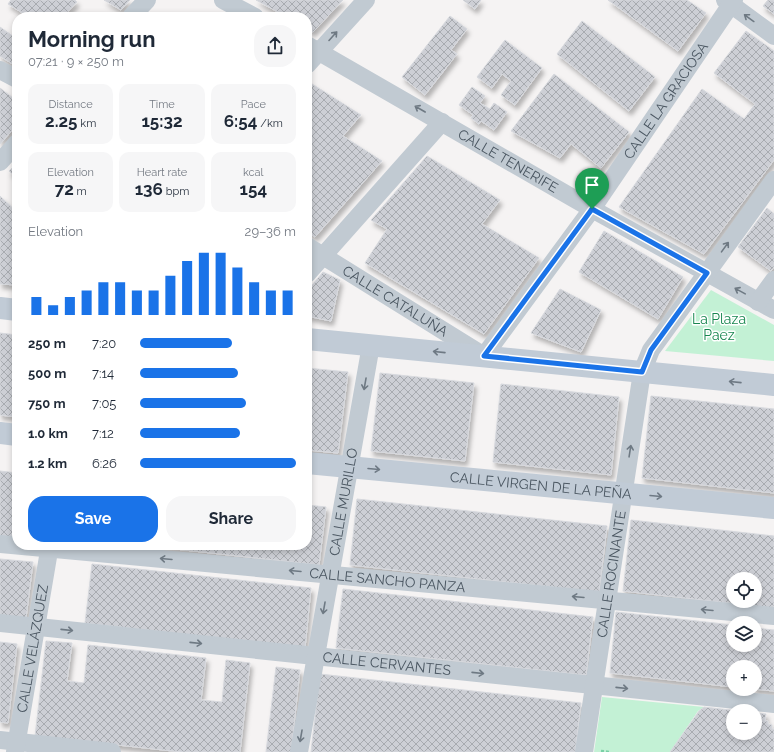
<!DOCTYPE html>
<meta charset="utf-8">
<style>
:root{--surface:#fff;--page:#f6f6f7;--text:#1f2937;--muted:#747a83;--accent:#1a73e8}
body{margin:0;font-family:Raleway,sans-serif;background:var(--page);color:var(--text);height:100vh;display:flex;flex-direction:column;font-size:15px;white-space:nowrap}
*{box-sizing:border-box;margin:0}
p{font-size:13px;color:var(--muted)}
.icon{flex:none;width:22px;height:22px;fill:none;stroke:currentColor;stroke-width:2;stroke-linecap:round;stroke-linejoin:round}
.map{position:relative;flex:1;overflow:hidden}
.side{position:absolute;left:12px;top:12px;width:300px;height:538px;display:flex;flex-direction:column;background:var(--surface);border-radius:16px;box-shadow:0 2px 6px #0003}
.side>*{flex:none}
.buttons{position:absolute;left:726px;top:572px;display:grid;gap:8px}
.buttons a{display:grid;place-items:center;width:36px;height:36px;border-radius:50%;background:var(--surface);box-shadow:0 2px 6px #0003;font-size:20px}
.pin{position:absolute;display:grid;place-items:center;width:34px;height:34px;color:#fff;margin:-41px -17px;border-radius:50% 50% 50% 0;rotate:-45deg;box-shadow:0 0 4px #0007}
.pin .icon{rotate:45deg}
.round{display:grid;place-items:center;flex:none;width:42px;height:42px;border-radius:16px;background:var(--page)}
.headline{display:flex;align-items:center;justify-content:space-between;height:68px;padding:0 16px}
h1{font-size:22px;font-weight:700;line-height:30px}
.stats{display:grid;grid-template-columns:repeat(3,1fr);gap:6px;height:68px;padding:4px 16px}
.stats div{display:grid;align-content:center;border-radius:10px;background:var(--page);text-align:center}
.stats b{font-size:17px;font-weight:700}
.stats small{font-size:11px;font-weight:400}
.stats p{font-size:11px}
.chart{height:112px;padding:8px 16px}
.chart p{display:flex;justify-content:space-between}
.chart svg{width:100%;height:72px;margin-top:4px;stroke:var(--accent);stroke-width:6}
.action{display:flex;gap:8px;margin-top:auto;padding:8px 16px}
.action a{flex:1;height:46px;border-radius:16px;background:var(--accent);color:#fff;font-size:16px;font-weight:700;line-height:46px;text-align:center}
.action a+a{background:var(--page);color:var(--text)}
ul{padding:0 16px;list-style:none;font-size:13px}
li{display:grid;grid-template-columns:64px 48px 1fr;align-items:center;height:30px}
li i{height:10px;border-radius:5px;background:var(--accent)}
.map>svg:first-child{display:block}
</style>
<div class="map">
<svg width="774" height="752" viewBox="0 0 774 752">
<defs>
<pattern id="building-cross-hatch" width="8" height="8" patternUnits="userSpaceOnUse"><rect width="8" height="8" fill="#cdcfd5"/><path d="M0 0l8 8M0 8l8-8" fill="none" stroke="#a8abb0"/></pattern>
<filter id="shadow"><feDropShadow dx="2.5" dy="4.5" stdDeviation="2" flood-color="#0004"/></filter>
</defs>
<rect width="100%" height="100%" fill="#f5f3f3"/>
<g fill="#c3f1d5">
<path d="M711,290L774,325V361L665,351Z"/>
<path d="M602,697L704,707L698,711L670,752H594Z"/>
</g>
<g fill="url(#building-cross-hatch)" stroke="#d7d9de" fill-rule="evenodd" filter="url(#shadow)">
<path d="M11,0H75L77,2L63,17H29L8,4Z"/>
<path d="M104,0H130L121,10Z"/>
<path d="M256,0H343L313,32L307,28V17H287Z"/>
<path d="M463,0H481L475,9Z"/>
<path d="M608,0H687L706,13L678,51Z"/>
<path d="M768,0H774V14L763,6Z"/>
<path d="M450,16L467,29L451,50L457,54L425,95L402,77Z"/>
<path d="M582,21L655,77L629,111L557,54Z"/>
<path d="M0,27L17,39V67L0,56Z"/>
<path d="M746,31L774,51V160L704,254L619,207L702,89L744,119L755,104L714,73Z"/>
<path d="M505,40L542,68L515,105L501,95L511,81L502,74L492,88L477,77Z"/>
<path d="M554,74L629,132L601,168L571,144L560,158L511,131Z"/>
<path d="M309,82L361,115L343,136L382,161L315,237L307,231V84Z"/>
<path d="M472,87L485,96L480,103L490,109L494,103L507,112L494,130L481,121L479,124L471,118L473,115L459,105Z"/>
<path d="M0,88L17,101V125L0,144Z"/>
<path d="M427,156L500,200L482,224L539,258L484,334L365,263L387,229L371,220Z"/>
<path d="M17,163V178L9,171Z"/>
<path d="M0,196L17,212V285L0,284Z"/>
<path d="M767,208L774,214V267L771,271L738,247Z"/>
<path d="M604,231L683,277L658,319L579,272Z"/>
<path d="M323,272L340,280L331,321L307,316V291Z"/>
<path d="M560,289L601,310L581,352L531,333Z"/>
<path d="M0,333L17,335V417L0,415Z"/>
<path d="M307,368L348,372L338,453L307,450Z"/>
<path d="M380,373L474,383L465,461L371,451Z"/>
<path d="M501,384L619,397L611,475L493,462Z"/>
<path d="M651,396L774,409V493L642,478Z"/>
<path d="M0,471L17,473V539L0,537Z"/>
<path d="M357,499L607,526L599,592L350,565Z"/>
<path d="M307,505L326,507L319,565L139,545H307Z"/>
<path d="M631,520L774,536V608L623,591ZM733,579H755V601H733Z"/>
<path d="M0,559L33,562L26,618L0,615Z"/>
<path d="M92,564L311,588L305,648L85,623Z"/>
<path d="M343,589L593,617L586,675L336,648Z"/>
<path d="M616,612L733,625V645H755V628L774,630V691L753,689H755V667H733V687L610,673Z"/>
<path d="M46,641L72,643L67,681L84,683L88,645L206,658L201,700L222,702L226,660L250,663L240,752H182L35,736Z"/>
<path d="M0,642L17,644L8,723L0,722Z"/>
<path d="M276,667L300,670L291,752H266Z"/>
<path d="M320,674L581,703L575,752H311Z"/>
<path d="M704,707L739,711H733V733H755V713L766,714L765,721H768V724L772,725V729H774V752H670L699,711Z"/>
</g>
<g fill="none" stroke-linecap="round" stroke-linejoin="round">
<path stroke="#7ad0a6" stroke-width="2.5" stroke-dasharray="3 2" stroke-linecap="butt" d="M601,751L610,752"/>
<g stroke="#c1cad2" stroke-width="18">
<path d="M223,0L255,17"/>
<path d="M725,0L774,36"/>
<path d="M131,17L147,0"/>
<path id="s1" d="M307,45L592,209L774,310"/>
<path d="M307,65L366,0"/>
<path d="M0,70L17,79"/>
<path d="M0,162L17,143"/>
<path id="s2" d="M307,246L484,356L592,209L734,0"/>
<path d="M307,274L442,122"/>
<path d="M758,302L774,280"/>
<path id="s3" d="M0,544L774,616"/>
<path id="s4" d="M0,623L774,704"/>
<path d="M0,740L112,752"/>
<path id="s5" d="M15,752L50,545"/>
<path id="s6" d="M299,752L371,345"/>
<path id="s7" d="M584,752L642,372L651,350L774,180"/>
</g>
<g stroke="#c1cbd6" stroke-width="22">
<path d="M0,308L17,310"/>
<path d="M307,339L774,385"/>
<path d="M0,433L17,435"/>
<path id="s8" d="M307,463L774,508"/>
</g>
</g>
<defs><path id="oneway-shaft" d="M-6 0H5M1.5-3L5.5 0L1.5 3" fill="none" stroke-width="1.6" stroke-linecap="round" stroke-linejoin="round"/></defs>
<g stroke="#6e7983">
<use href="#oneway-shaft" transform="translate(749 18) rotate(-144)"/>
<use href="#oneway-shaft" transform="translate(333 36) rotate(-48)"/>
<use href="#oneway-shaft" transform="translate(420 109) rotate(-150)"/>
<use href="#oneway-shaft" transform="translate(725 247) rotate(-54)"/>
<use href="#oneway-shaft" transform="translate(740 291) rotate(-151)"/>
<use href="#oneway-shaft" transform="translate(365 384) rotate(100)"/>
<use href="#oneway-shaft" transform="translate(630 451) rotate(-81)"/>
<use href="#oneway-shaft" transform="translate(166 559) rotate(-175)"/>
<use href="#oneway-shaft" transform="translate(295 571) rotate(-175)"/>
<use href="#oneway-shaft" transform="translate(578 597) rotate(-175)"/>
<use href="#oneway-shaft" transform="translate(324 608) rotate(100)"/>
<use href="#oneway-shaft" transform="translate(707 610) rotate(-175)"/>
<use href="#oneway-shaft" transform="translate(67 630) rotate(6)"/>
<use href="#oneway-shaft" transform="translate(196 643) rotate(6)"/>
<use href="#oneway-shaft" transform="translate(478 673) rotate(6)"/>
<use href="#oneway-shaft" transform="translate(622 688) rotate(6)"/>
<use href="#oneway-shaft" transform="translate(301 736) rotate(100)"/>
</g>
<g stroke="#6e7984">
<use href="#oneway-shaft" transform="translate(439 352) rotate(-174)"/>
<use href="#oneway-shaft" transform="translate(735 382) rotate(-174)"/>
<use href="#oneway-shaft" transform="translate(374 469) rotate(5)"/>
<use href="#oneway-shaft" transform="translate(656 496) rotate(5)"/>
</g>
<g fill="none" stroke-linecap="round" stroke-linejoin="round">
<defs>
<path id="route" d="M592,209L707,273L651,350L642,372L484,356Z"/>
</defs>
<use href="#route" stroke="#fff" stroke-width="8"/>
<use href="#route" stroke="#1a73e8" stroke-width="5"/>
</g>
<g text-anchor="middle" stroke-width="3" stroke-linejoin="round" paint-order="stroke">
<g font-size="14" fill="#4a5661" stroke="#fff">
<text dy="5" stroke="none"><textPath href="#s2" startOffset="522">CALLE LA GRACIOSA</textPath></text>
<text dy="5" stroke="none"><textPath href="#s1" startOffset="232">CALLE TENERIFE</textPath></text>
<text dy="5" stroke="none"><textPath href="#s2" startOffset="104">CALLE CATALUÑA</textPath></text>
<text dy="5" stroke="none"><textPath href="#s8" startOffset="235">CALLE VIRGEN DE LA PEÑA</textPath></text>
<text dy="5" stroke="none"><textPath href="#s6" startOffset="254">CALLE MURILLO</textPath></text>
<text dy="5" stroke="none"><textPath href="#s7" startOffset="180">CALLE ROCINANTE</textPath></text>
<text dy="5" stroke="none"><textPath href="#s3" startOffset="389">CALLE SANCHO PANZA</textPath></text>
<text dy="5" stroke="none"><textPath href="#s5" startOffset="105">CALLE VELÁZQUEZ</textPath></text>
<text dy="5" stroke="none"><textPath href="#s4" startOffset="389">CALLE CERVANTES</textPath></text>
</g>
<g font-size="14" fill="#17864f" stroke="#fff">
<text x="719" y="324">La Plaza<tspan x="719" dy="16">Paez</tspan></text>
</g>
</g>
</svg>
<div class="buttons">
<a><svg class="icon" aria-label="locate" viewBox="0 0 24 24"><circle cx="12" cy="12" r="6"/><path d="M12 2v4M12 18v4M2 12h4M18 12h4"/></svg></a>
<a><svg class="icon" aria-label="layers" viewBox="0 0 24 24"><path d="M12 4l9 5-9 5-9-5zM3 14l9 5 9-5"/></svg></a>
<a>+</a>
<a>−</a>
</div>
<div class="pin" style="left:592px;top:209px;background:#1e9e55"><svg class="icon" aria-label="arrive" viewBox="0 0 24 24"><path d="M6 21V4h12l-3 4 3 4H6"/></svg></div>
<section class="side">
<div class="headline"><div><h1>Morning run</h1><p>07:21 · 9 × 250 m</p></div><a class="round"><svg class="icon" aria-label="share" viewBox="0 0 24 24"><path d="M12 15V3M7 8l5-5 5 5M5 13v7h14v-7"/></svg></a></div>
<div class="stats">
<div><p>Distance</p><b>2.25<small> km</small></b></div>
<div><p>Time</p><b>15:32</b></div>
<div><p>Pace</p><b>6:54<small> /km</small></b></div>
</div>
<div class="stats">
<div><p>Elevation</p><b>72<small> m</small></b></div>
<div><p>Heart rate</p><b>136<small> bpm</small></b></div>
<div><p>kcal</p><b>154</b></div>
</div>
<div class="chart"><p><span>Elevation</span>29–36 m</p>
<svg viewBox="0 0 160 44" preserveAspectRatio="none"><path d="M5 44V33M15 44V38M25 44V33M35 44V29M45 44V24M55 44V24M65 44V29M75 44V29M85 44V20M95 44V11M105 44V6M115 44V6M125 44V15M135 44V24M145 44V29M155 44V29"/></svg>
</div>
<ul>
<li><b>250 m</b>7:20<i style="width:59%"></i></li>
<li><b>500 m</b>7:14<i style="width:63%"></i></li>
<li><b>750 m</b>7:05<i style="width:68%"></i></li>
<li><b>1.0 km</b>7:12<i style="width:64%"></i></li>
<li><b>1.2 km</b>6:26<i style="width:100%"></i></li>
</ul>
<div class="action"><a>Save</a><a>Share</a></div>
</section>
</div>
